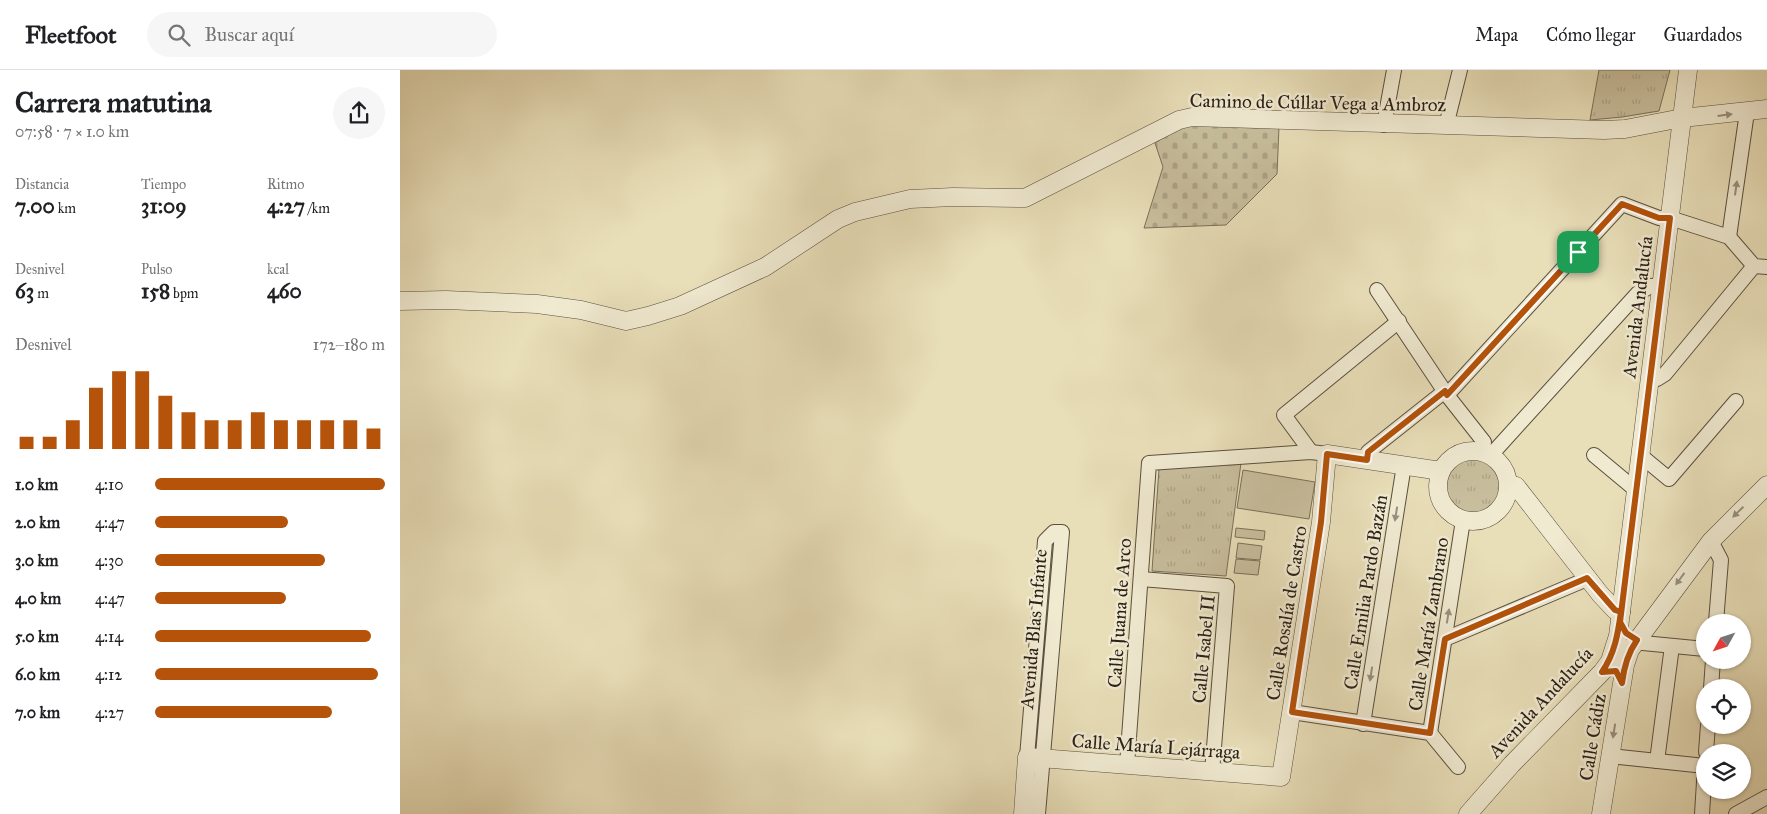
<!DOCTYPE html>
<html lang="es">
<meta charset="utf-8">
<style>
:root{--surface:#fff;--page:#f6f6f6;--text:#202124;--muted:#757577;--line:#e0e0e0;--accent:#b45309}
body{margin:0;font-family:"IM FELL Great Primer",serif;background:var(--page);color:var(--text);height:100vh;display:flex;flex-direction:column;font-size:19px;white-space:nowrap}
*{box-sizing:border-box;margin:0}
p{font-size:16px;color:var(--muted)}
.icon{flex:none;width:28px;height:28px;fill:none;stroke:currentColor;stroke-width:2;stroke-linecap:round;stroke-linejoin:round}
.map{position:relative;flex:1;overflow:hidden}
.panel{display:flex;flex-direction:column;background:var(--surface);width:400px}
.panel>*{flex:none}
.needle{width:32px;rotate:230deg}
.controls{position:absolute;left:1296px;top:544px;display:grid;gap:10px}
.controls a{display:grid;place-items:center;width:55px;height:55px;border-radius:50%;background:var(--surface);box-shadow:0 1px 4px #0004;font-size:25px}
.pin{position:absolute;display:grid;place-items:center;width:42px;height:42px;color:#fff;margin:-21px;border-radius:10px;box-shadow:0 2px 8px #0006}
.round{display:grid;place-items:center;flex:none;width:52px;height:52px;border-radius:26px;background:var(--page)}
.summary{display:flex;align-items:center;justify-content:space-between;height:85px;padding:0 15px}
h1{font-size:28px;font-weight:700;line-height:38px}
.metrics{display:grid;grid-template-columns:repeat(3,1fr);gap:8px;height:85px;padding:5px 15px}
.metrics div{display:grid;align-content:center}
.metrics b{font-size:21px;font-weight:700}
.metrics small{font-size:14px;font-weight:400}
.metrics p{font-size:14px}
.chart{height:140px;padding:10px 15px}
.chart p{display:flex;justify-content:space-between}
.chart svg{width:100%;height:90px;margin-top:5px;stroke:var(--accent);stroke-width:6}
ul{padding:0 15px;list-style:none;font-size:16px}
li{display:grid;grid-template-columns:80px 60px 1fr;align-items:center;height:38px}
li i{height:12px;border-radius:6px;background:var(--accent)}
header{display:flex;align-items:center;gap:30px;box-sizing:border-box;height:70px;padding:0 25px;background:var(--surface);border-bottom:1px solid var(--line)}
header strong{font-size:24px}
nav{display:flex;gap:28px;margin-inline-start:auto;font-size:18px}
.search{width:350px;height:45px;background:var(--page);display:flex;align-items:center;gap:12px;box-sizing:border-box;padding:0 18px;border-radius:28px;color:var(--muted);font-size:19px}
main{display:flex;flex:1;min-height:0}
.map>svg:first-child{display:block}
</style>
<header>
<strong>Fleetfoot</strong>
<div class="search"><svg class="icon" aria-label="search" viewBox="0 0 24 24"><circle cx="10" cy="10" r="6"/><path d="M15 15l6 6"/></svg>Buscar aquí</div>
<nav><a>Mapa</a><a>Cómo llegar</a><a>Guardados</a></nav>
</header>
<main>
<section class="panel">
<div class="summary"><div><h1>Carrera matutina</h1><p>07:58 · 7 × 1.0 km</p></div><a class="round"><svg class="icon" aria-label="share" viewBox="0 0 24 24"><path d="M12 15V3M7 8l5-5 5 5M5 13v7h14v-7"/></svg></a></div>
<div class="metrics">
<div><p>Distancia</p><b>7.00<small> km</small></b></div>
<div><p>Tiempo</p><b>31:09</b></div>
<div><p>Ritmo</p><b>4:27<small> /km</small></b></div>
</div>
<div class="metrics">
<div><p>Desnivel</p><b>63<small> m</small></b></div>
<div><p>Pulso</p><b>158<small> bpm</small></b></div>
<div><p>kcal</p><b>460</b></div>
</div>
<div class="chart"><p><span>Desnivel</span>172–180 m</p>
<svg viewBox="0 0 160 44" preserveAspectRatio="none"><path d="M5 44V38M15 44V38M25 44V30M35 44V14M45 44V6M55 44V6M65 44V18M75 44V26M85 44V30M95 44V30M105 44V26M115 44V30M125 44V30M135 44V30M145 44V30M155 44V34"/></svg>
</div>
<ul>
<li><b>1.0 km</b>4:10<i style="width:100%"></i></li>
<li><b>2.0 km</b>4:47<i style="width:58%"></i></li>
<li><b>3.0 km</b>4:30<i style="width:74%"></i></li>
<li><b>4.0 km</b>4:47<i style="width:57%"></i></li>
<li><b>5.0 km</b>4:14<i style="width:94%"></i></li>
<li><b>6.0 km</b>4:12<i style="width:97%"></i></li>
<li><b>7.0 km</b>4:27<i style="width:77%"></i></li>
</ul>
</section>
<div class="map">
<svg width="1367" height="744" viewBox="0 0 1367 744">
<defs>
<pattern id="grass-tufts" width="24" height="20" patternUnits="userSpaceOnUse" patternTransform="scale(1.25)"><rect width="24" height="20" fill="#c8be9d"/><path d="M3 7l-1-3M5 7V3M7 7l1-3M15 17l-1-3M17 17v-4M19 17l1-3" fill="none" stroke="#aca386"/></pattern>
<pattern id="cemetery-stones" width="16" height="16" patternUnits="userSpaceOnUse" patternTransform="scale(1.25)"><rect width="16" height="16" fill="#c8be9d"/><path d="M2 7V4a2 2 0 0 1 4 0v3zM10 15v-3a2 2 0 0 1 4 0v3z" fill="#aca386"/></pattern>
</defs>
<rect width="100%" height="100%" fill="#e8deb8"/>
<filter id="stains"><feTurbulence type="fractalNoise" baseFrequency=".004" numOctaves="4"/><feColorMatrix values="0 0 0 0 .2 0 0 0 0 .09 0 0 0 0 .02 0 0 0 .5 -.17"/></filter>
<radialGradient id="worn" r=".72"><stop offset=".6" stop-color="#630" stop-opacity="0"/><stop offset="1" stop-color="#630" stop-opacity=".3"/></radialGradient>
<g fill="url(#grass-tufts)" stroke="#7a705a">
<path d="M1199,0H1270L1259,41L1222,47L1190,50Z"/>
<circle cx="1073" cy="415" r="29"/>
<path d="M841,393L826,506L752,501L759,399Z"/>
</g>
<path fill="url(#cemetery-stones)" stroke="#7a705a" d="M787,53L879,57L877,104L826,155L744,158L763,97L755,73Z"/>
<g fill="#c8be9d" stroke="#7a705a">
<path d="M843,400L915,412L909,449L837,438Z"/>
<path d="M836,458L865,461L864,470L835,467Z"/>
<path d="M838,473L862,476L860,490L836,488Z"/>
<path d="M836,489L860,491L858,505L834,503Z"/>
</g>
<g fill="none" stroke-linecap="round" stroke-linejoin="round">
<defs>
<g id="minor">
<path d="M984,55L994,0"/>
<path d="M1046,56L1060,0"/>
<path d="M1329,167L1347,42"/>
<path d="M977,220L1047,325L1084,372L1083,382"/>
<path d="M1249,309H1257L1265,304L1354,196"/>
<path d="M1047,325L1222,134L1259,148H1270L1329,167L1354,196L1367,197"/>
<path d="M911,382L884,345L999,251"/>
<path d="M1091,385L1238,223L1251,216L1261,215"/>
<path d="M1194,385L1236,420"/>
<path d="M1240,385L1269,409L1336,331"/>
<path d="M967,390L968,382L1045,321"/>
<path d="M1311,471L1321,490L1316,552"/>
<path d="M741,509L827,516L812,702"/>
<path d="M1045,569L1187,509"/>
<path d="M1237,570L1243,573L1305,579"/>
<path d="M1311,618L1313,590"/>
<path d="M892,642L1030,663L1058,697"/>
<path d="M963,654L1004,395"/>
<path d="M1030,663L1063,450"/>
<path d="M1306,682L1308,655"/>
<path d="M1210,686L1305,696"/>
<path d="M627,687L645,471L654,462H662L638,744"/>
<path d="M1257,691L1272,576"/>
<path d="M727,695L749,393L911,382L927,384"/>
<path d="M1302,744L1305,696"/>
<path d="M1336,744L1367,727"/>
</g>
<g id="tertiary">
<path d="M0,231L46,230L137,234L181,240L226,251L248,246L280,236L365,197L438,149L455,142L510,129L553,127L625,128L779,50L792,47L1204,60L1225,59L1282,48L1367,39"/>
<circle cx="1073" cy="416" r="35"/>
<path d="M1109,415L1116,416L1200,524L1215,540L1221,542"/>
<path d="M623,744L627,687L881,707L921,452L927,384L1041,401"/>
<path d="M1068,744L1112,694L1202,602L1210,591L1218,566L1288,0"/>
<path d="M1201,744L1225,595L1230,580L1311,471L1367,415"/>
</g>
</defs>
<use href="#minor" stroke="#5a5040" stroke-width="16"/>
<use href="#tertiary" stroke="#5a5040" stroke-width="19"/>
<use href="#minor" stroke="#f0ead1" stroke-width="14"/>
<use href="#tertiary" stroke="#f0ead1" stroke-width="18"/>
</g>
<defs><path id="oneway-solid" d="M-6-.8H1V-3.2L6.5 0L1 3.2V.8H-6Z" transform="scale(1.25)"/></defs>
<g fill="#97907e">
<use href="#oneway-solid" transform="translate(1325 45) rotate(-7)"/>
<use href="#oneway-solid" transform="translate(1336 118) rotate(-82)"/>
<use href="#oneway-solid" transform="translate(1338 442) rotate(136)"/>
<use href="#oneway-solid" transform="translate(996 444) rotate(99)"/>
<use href="#oneway-solid" transform="translate(1280 509) rotate(126)"/>
<use href="#oneway-solid" transform="translate(1048 546) rotate(-81)"/>
<use href="#oneway-solid" transform="translate(971 604) rotate(99)"/>
<use href="#oneway-solid" transform="translate(1214 661) rotate(99)"/>
</g>
<g fill="none" stroke-linecap="round" stroke-linejoin="round">
<defs>
<path id="route" d="M1178,182L1047,325L1045,321L968,382L967,390L927,384L921,452L892,642L1030,663L1045,569L1187,508L1215,540L1221,542C1218,563 1215,583 1202,602L1216,601L1222,613C1224,596 1228,583 1237,570L1226,563L1220,552L1270,148H1259L1222,134L1178,182"/>
</defs>
<use href="#route" stroke="#fff" stroke-width="10"/>
<use href="#route" stroke="#b45309" stroke-width="6"/>
</g>
<g text-anchor="middle" stroke-width="5" stroke-linejoin="round" paint-order="stroke">
<g font-size="19" fill="#2b2118" stroke="#f0ead1">
<text transform="translate(918 32) rotate(1)" y="7">Camino de Cúllar Vega a Ambroz</text>
<text transform="translate(1237 237) rotate(-83)" y="7">Avenida Andalucía</text>
<text transform="translate(965 522) rotate(-81)" y="7">Calle Emilia Pardo Bazán</text>
<text transform="translate(719 543) rotate(-86)" y="7">Calle Juana de Arco</text>
<text transform="translate(886 543) rotate(-81)" y="7">Calle Rosalía de Castro</text>
<text transform="translate(1028 554) rotate(-81)" y="7">Calle María Zambrano</text>
<text transform="translate(633 559) rotate(-85)" y="7">Avenida Blas Infante</text>
<text transform="translate(803 579) rotate(-85)" y="7">Calle Isabel II</text>
<text transform="translate(1140 632) rotate(-47)" y="7">Avenida Andalucía</text>
<text transform="translate(1192 667) rotate(-81)" y="7">Calle Cádiz</text>
<text transform="translate(756 676) rotate(4)" y="7">Calle María Lejárraga</text>
</g>
</g>
<rect width="100%" height="100%" filter="url(#stains)"/>
<rect width="100%" height="100%" fill="url(#worn)"/>
</svg>
<div class="controls">
<a><svg class="needle" viewBox="-14 -14 28 28"><path d="M0-13l5 13h-10z" fill="#e53935"/><path d="M0 13l5-13h-10z" fill="#757577"/></svg></a>
<a><svg class="icon" aria-label="locate" viewBox="0 0 24 24"><circle cx="12" cy="12" r="6"/><path d="M12 2v4M12 18v4M2 12h4M18 12h4"/></svg></a>
<a><svg class="icon" aria-label="layers" viewBox="0 0 24 24"><path d="M12 4l9 5-9 5-9-5zM3 14l9 5 9-5"/></svg></a>
</div>
<div class="pin" style="left:1178px;top:182px;background:#1e9e55"><svg class="icon" aria-label="arrive" viewBox="0 0 24 24"><path d="M6 21V4h12l-3 4 3 4H6"/></svg></div>
</div>
</main>
